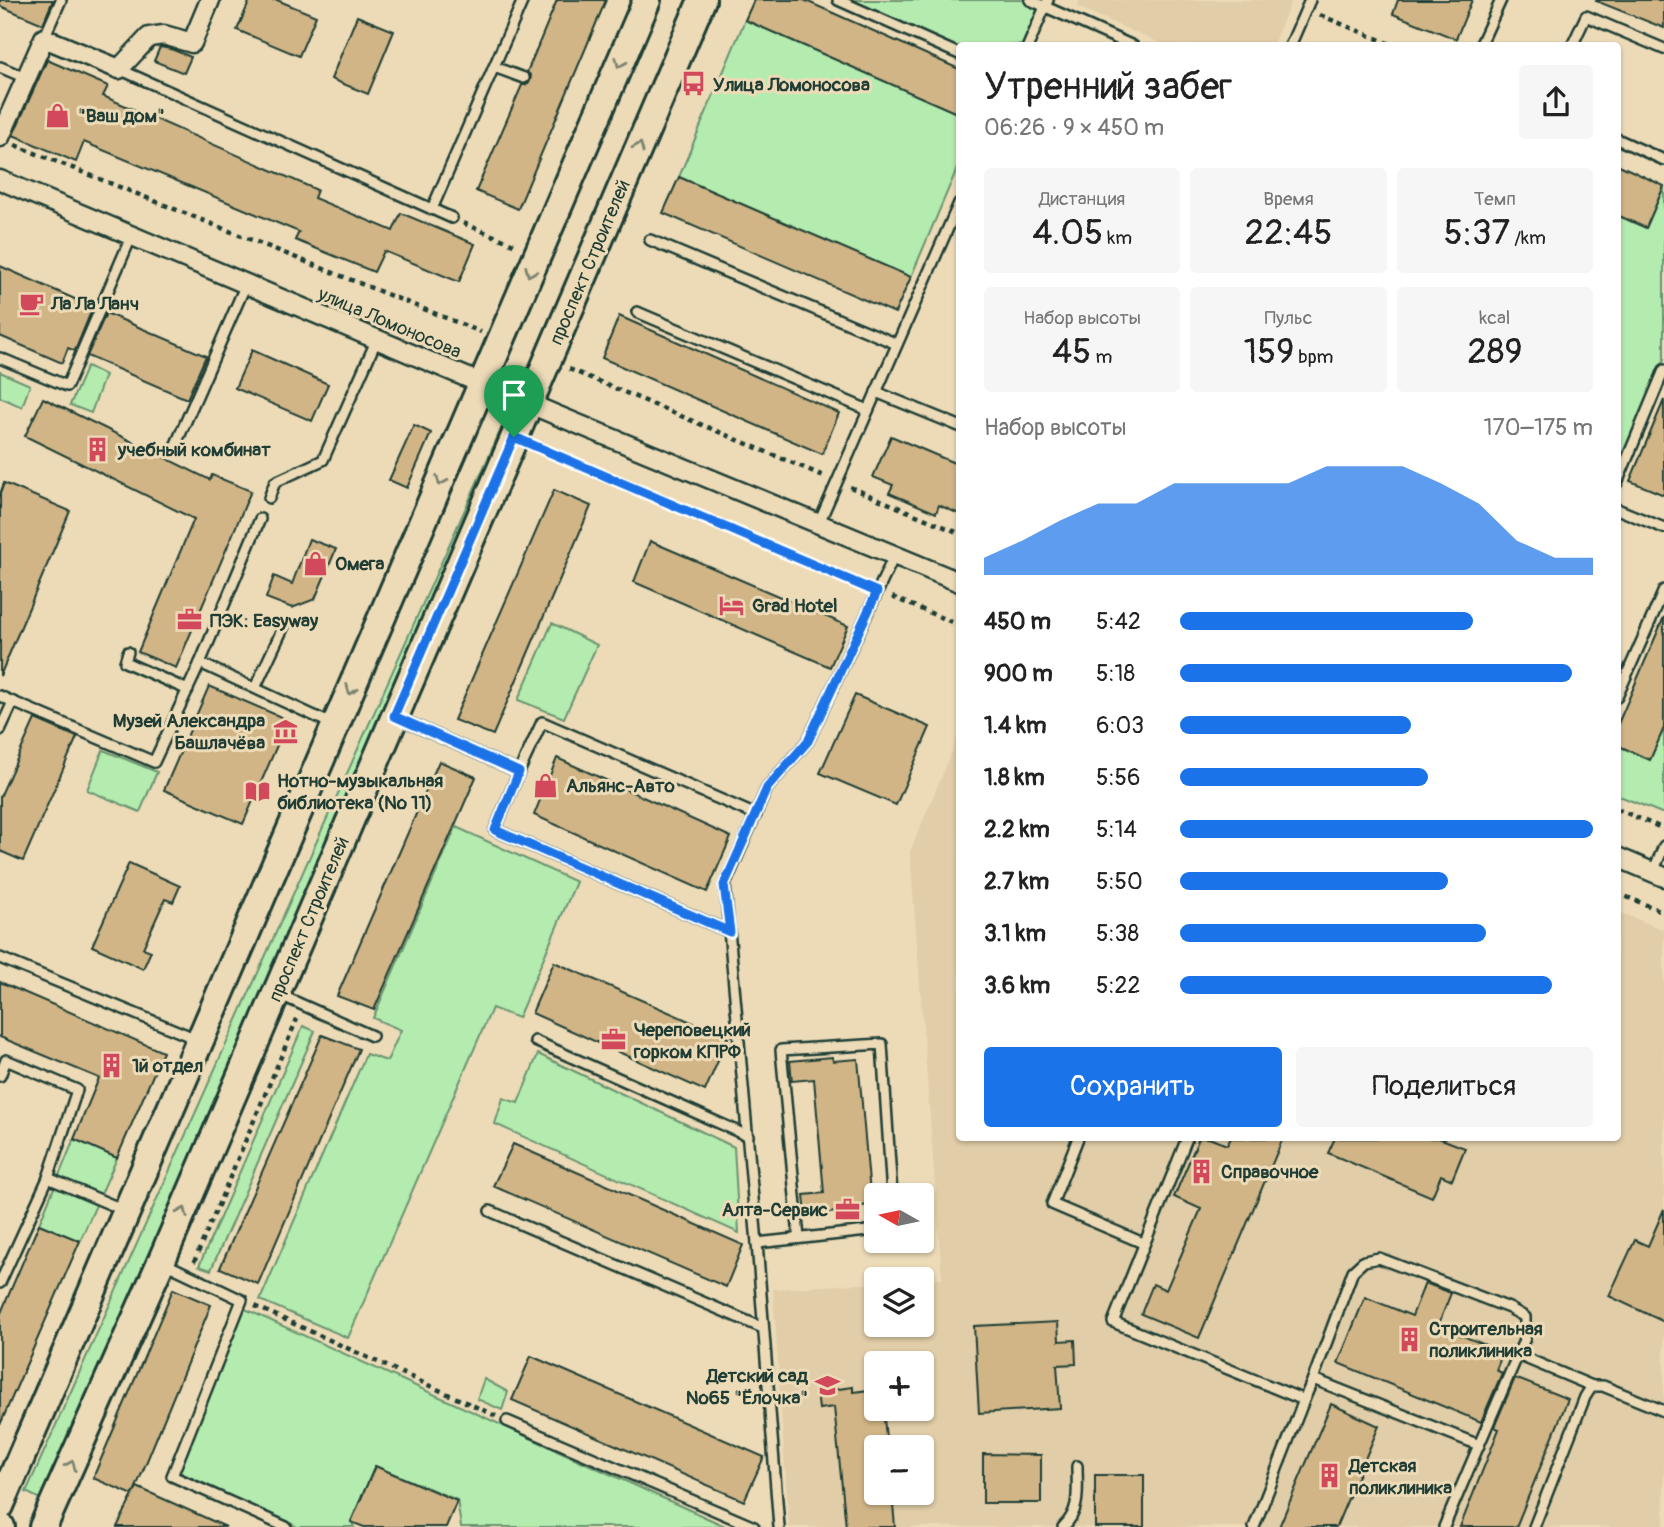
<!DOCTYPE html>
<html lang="ru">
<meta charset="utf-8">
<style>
:root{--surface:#fff;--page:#f6f6f6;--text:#222;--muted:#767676;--accent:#1a73e8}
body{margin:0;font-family:Pangolin,sans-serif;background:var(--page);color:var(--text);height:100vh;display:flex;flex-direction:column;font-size:26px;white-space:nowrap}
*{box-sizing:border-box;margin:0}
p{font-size:23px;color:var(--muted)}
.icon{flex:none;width:38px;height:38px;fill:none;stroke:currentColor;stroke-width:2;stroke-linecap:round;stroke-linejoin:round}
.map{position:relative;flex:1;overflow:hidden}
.panel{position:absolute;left:956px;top:42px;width:665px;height:1099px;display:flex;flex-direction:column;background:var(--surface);border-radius:7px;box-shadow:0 2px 5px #0004}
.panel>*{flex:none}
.needle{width:46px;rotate:279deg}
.controls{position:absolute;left:864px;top:1183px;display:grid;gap:14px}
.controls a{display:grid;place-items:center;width:70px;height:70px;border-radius:7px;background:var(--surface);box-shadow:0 2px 5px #0004;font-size:35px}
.pin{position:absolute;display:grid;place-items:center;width:60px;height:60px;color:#fff;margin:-72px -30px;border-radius:50% 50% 50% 0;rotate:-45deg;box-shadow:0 0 7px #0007}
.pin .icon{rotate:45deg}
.round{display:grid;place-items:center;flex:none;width:74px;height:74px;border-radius:7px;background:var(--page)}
.head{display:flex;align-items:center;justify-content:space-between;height:119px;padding:0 28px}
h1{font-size:38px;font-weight:600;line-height:52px}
.metrics{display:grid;grid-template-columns:repeat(3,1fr);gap:10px;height:119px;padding:7px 28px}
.metrics div{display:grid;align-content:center;border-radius:7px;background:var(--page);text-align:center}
.metrics b{font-size:35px;font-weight:600}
.metrics small{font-size:19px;font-weight:400}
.metrics p{font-size:19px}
.chart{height:196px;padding:14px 28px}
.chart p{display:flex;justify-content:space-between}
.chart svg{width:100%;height:126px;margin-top:7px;fill:var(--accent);opacity:.7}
.button{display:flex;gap:14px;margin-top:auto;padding:14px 28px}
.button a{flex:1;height:80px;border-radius:7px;background:var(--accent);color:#fff;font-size:28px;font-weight:600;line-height:80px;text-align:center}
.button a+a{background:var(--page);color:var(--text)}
ul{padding:0 28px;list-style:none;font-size:23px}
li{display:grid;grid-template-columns:112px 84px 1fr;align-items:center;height:52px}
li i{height:18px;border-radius:9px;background:var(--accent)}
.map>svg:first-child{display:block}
</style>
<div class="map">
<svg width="1664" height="1527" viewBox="0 0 1664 1527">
<rect width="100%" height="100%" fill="#eddbb8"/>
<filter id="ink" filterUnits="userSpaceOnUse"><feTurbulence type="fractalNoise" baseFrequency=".0143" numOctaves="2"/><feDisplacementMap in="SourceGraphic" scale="14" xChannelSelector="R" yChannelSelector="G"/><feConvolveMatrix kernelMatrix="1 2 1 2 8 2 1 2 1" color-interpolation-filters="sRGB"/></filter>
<g filter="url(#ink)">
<g fill="#e1cda7" fill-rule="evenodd">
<path d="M1080,0H1292L1272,46L1165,45L1077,7Z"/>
<path d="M959,734V1138H1617V911L1664,930V1527H789L773,1289L877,1283V1325H922V1280L942,1279L910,852ZM877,1363H922V1409H877ZM877,1447H922V1493H877Z"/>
</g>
<g fill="#b4ebae" stroke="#6a9471" stroke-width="2">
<path d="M838,0H1030L1045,7L1028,45L959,46V54Z"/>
<path d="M745,20L959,114V164L911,277L679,177Z"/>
<path d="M1664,187V360L1617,473V215L1646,228Z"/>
<path d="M87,366L105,375L91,413L70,405Z"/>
<path d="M0,372L30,385L22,407L0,397Z"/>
<path d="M504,422L514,427L46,1502L26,1492Z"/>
<path d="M552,623L597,645L564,718L518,700Z"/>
<path d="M1664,728V814L1617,795V745L1650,760Z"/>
<path d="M103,750L157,772L140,812L87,790Z"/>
<path d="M456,827L576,882L518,1018L492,1008L348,1338L260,1300L366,1054L387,1061L401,1030L373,1018Z"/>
<path d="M303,1026L315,1031L211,1270L199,1266Z"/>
<path d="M538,1054L734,1147L739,1233L495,1124L503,1098L518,1103Z"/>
<path d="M74,1139L117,1158L80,1241L39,1224Z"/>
<path d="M243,1308L727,1527H461L457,1500L375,1466L351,1521L354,1527H297L179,1472Z"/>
<path d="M484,1379L508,1392L502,1410L477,1399Z"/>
</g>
<g fill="#d1b586" stroke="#1f3d34" stroke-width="2">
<path d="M0,0H53L43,24L0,6Z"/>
<path d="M250,0H277L316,16L299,56L237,30Z"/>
<path d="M557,0H606L518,209L476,191L522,85H526L530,81L531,76L527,72Z"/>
<path d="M754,0H804L959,69V114L745,20Z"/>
<path d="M1398,0H1472L1456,39L1393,14Z"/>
<path d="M1597,0H1664V28L1596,1Z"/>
<path d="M357,16L394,31L368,94L331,79Z"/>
<path d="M160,47L171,49L191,57L184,73L154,61Z"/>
<path d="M47,60L108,86L103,96L317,190L314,198L393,231L401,213L475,244L459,282L384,251L374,272L295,240L299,232L84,142L76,162L13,135Z"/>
<path d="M1617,164L1664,186L1646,228L1617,215Z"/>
<path d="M679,177L911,277L895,313L663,213Z"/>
<path d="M0,266L93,307L75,351L68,348L62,363L0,336Z"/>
<path d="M106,313L206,356L187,399L87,356Z"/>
<path d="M619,316L839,413L822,454L602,358Z"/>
<path d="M252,350L328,384L312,421L235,388Z"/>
<path d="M43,398L210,480L212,475L251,491L176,668L138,652L194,519L25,436Z"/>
<path d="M1664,400V495L1630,481Z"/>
<path d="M414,425L431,433L407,488L389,480Z"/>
<path d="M891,436L959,465V514L939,505L936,513L889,493L893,485L873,477Z"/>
<path d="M4,483L70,511L0,676V494Z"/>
<path d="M554,490L591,506L493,735L454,720Z"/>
<path d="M309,539L336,549L315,599L292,608L266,598L274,576L292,584Z"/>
<path d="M650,541L848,626L830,667L634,582Z"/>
<path d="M1664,617V728L1650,760L1617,745V726Z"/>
<path d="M209,686L288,720L243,824L164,790Z"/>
<path d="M855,695L930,727L896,805L820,773Z"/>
<path d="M35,719L77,737L23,861L0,851V797Z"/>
<path d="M557,758L731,837L707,892L534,815Z"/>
<path d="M439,761L476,777L374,1010L337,996Z"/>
<path d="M129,863L180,886L173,902L165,899L143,948L151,951L143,969L92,946Z"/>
<path d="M554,962L728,1038L705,1091L532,1013Z"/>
<path d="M0,982L163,1052L117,1158L74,1139L99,1078L0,1037Z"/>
<path d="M322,1035L359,1049L258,1284L220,1268Z"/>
<path d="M832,1057L833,1061L858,1059L871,1205L848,1207V1211L806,1215L804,1195L824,1193L814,1079L792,1081L790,1061Z"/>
<path d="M1199,1138H1209L1227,1145L1231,1138H1283L1199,1338L1141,1314L1153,1284L1166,1290L1201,1209L1174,1197Z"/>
<path d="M1335,1138H1439L1465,1148L1452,1180L1441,1175L1432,1197L1328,1153Z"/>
<path d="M513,1144L743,1245L726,1287L493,1186Z"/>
<path d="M1664,1209V1322L1609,1296L1635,1240L1648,1246Z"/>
<path d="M39,1224L80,1241L0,1425V1315Z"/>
<path d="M1425,1283L1451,1293L1438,1326L1503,1352L1496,1370L1502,1373L1481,1422L1338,1363L1365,1297L1412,1316Z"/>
<path d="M173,1289L211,1305L133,1495L93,1478Z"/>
<path d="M1058,1322L1059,1341L1075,1340L1076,1364L1057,1365L1060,1408L979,1413L974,1326Z"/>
<path d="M531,1356L764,1457L744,1501L512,1400Z"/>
<path d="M1515,1378L1568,1399L1516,1527H1460L1499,1429L1494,1427Z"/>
<path d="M853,1387V1392L877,1389V1409H883L887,1447H877V1493H892L895,1527H846L834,1407L819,1409L817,1392Z"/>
<path d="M1331,1404L1379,1426L1336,1527H1279Z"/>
<path d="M983,1454L1041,1455V1503H983Z"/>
<path d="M375,1466L457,1501L446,1527H364L351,1522Z"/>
<rect x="1095" y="1475" width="49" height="52"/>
<path d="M137,1487L226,1527H117Z"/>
</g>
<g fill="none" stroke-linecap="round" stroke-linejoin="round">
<defs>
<g id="lane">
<path d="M838,0L959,54"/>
<path d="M1030,0L1133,46"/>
<path d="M44,38L61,0"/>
<path d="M1028,46L1048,0"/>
<path d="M1290,46L1310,0"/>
<path d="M1480,46L1501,0"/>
<path d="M1572,46L1586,16L1664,49"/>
<path d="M0,67L26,78"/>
<path d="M494,67L524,78"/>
<path d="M119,69L452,218"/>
<path d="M1617,139L1664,160"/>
<path d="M432,209L523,0"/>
<path d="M650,240L897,344"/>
<path d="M637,312L868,410"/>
<path d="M0,358L67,386L132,235"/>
<path d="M876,392L959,426"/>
<path d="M176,444L246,284"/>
<path d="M1617,483L1664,370"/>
<path d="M269,498L275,482L323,460L377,339"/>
<path d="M1617,509L1664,528"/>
<path d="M819,523L959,203"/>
<path d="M128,652L125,662L188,690"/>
<path d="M200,663L334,725"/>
<path d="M255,688L284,626"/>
<path d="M0,696L13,702"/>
<path d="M1617,697L1664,590"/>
<path d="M396,717L519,772L495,830L730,932"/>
<path d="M0,730L13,702L154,762L200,663L260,519"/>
<path d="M519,772L542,722L756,815"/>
<path d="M1653,872L1664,846"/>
<path d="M0,958L199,1040"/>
<path d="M278,994L372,1036"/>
<path d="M535,1041L748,1136"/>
<path d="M0,1076L6,1060L77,1090L48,1178"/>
<path d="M1078,1138L1052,1204L1143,1243"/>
<path d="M1187,1138L1113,1322L1304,1400L1254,1527"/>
<path d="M490,1211L763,1328"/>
<path d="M799,1238L781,1050L882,1044L892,1195"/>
<path d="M757,1243L877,1230"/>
<path d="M164,1263L242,1300L172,1476L286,1527"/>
<path d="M0,1283L48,1178L124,1210"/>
<path d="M1518,1355L1592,1386H1603L1664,1411"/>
<path d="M1313,1379L1353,1271L1364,1261L1379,1258L1509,1308L1525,1317V1338L1479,1445"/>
<path d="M1304,1400L1313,1379L1479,1445L1444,1527"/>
<path d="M507,1421L754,1527"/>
<path d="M779,1527L757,1243L725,885L767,788L808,741L895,554"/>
<path d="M1063,1527C1081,1511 1077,1489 1077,1466"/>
<path d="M1534,1527L1585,1397L1592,1386"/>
</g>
<g id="street">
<path d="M0,137L44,38L119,69L149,37L164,35L192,43L210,0"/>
<path d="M0,180L556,415L959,582"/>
<path d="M1617,857L1664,877"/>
</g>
<g id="secondary">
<path d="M0,1506L647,0"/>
<path d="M0,1527H1"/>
<path d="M43,1527L161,1262L702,0"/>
</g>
</defs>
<use href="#lane" stroke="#1f3d34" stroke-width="14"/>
<use href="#street" stroke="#1f3d34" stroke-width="23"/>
<use href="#secondary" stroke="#1f3d34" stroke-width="32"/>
<g stroke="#1f3d34" stroke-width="4.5" stroke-dasharray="5 5" stroke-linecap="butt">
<path d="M1320,15L1395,46"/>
<path d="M15,145L481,332"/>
<path d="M463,223L516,245"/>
<path d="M569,369L826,477"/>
<path d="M534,446L864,586"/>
<path d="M850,487L959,533"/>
<path d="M892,597L959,625"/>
<path d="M1617,809L1664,829"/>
<path d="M1617,893L1664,912"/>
<path d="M194,1262L297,1019"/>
<path d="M255,1306L496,1416"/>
</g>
<use href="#lane" stroke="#eddbb8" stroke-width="9"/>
<use href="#street" stroke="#eddbb8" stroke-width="18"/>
<use href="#secondary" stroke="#eddbb8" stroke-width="26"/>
</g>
<defs><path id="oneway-chevron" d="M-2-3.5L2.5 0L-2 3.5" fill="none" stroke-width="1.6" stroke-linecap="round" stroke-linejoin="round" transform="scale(1.75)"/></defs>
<g stroke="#7c846f">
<use href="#oneway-chevron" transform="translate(620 63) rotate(113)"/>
<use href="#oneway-chevron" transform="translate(639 147) rotate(-67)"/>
<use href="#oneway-chevron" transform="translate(530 272) rotate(113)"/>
<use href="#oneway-chevron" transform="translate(441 481) rotate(113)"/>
<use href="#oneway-chevron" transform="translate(351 690) rotate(113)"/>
<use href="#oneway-chevron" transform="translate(183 1212) rotate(-67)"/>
<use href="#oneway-chevron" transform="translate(71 1465) rotate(-66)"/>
</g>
</g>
<g fill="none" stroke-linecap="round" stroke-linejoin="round" filter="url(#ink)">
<defs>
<path id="route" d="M514,437L877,592L808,741L767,788L724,885L730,932L495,830L519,772L394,716Z"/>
</defs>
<use href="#route" stroke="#fff" stroke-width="14"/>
<use href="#route" stroke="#1a73e8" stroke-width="9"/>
</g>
<defs>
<symbol id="bus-bare" viewBox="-9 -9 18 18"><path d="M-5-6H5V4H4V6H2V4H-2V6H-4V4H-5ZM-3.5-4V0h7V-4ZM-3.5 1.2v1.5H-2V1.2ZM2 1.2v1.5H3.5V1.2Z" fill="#d1495b" stroke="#eddbb8" stroke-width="2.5" paint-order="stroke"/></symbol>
<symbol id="shop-bare" viewBox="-9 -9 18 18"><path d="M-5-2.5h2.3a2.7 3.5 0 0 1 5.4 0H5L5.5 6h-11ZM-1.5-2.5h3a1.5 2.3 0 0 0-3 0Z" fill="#d1495b" stroke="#eddbb8" stroke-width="2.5" paint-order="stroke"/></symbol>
<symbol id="cafe-bare" viewBox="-9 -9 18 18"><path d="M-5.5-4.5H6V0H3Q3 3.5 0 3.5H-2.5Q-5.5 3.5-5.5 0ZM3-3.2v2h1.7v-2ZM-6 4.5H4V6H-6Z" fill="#d1495b" stroke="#eddbb8" stroke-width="2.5" paint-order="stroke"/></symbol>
<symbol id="building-bare" viewBox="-9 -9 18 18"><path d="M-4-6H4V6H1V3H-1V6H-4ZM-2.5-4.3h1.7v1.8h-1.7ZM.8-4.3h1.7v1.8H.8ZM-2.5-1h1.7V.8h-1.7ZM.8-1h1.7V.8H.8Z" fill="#d1495b" stroke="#eddbb8" stroke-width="2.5" paint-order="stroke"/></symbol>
<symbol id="hotel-bare" viewBox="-9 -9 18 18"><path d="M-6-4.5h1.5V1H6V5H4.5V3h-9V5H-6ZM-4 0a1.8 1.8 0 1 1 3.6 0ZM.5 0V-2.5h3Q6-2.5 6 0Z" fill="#d1495b" stroke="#eddbb8" stroke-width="2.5" paint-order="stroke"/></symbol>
<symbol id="office-bare" viewBox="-9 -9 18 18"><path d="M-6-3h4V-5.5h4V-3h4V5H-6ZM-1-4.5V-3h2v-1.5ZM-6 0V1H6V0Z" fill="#d1495b" stroke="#eddbb8" stroke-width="2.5" paint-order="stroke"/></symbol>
<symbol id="museum-bare" viewBox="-9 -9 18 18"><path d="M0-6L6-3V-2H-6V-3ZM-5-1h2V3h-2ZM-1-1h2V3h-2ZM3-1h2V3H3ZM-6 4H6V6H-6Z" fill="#d1495b" stroke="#eddbb8" stroke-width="2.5" paint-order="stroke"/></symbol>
<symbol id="library-bare" viewBox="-9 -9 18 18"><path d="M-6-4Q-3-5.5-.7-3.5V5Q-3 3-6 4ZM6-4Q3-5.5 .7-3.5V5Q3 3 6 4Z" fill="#d1495b" stroke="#eddbb8" stroke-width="2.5" paint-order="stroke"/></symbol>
<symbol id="school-bare" viewBox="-9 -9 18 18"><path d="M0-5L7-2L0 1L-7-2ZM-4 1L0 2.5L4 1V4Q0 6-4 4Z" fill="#d1495b" stroke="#eddbb8" stroke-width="2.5" paint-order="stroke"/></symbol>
</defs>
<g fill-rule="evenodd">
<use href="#bus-bare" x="676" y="66" width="35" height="35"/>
<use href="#shop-bare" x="40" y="98" width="35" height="35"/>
<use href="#cafe-bare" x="14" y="286" width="35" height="35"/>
<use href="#building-bare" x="80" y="432" width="35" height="35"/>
<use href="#shop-bare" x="298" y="546" width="35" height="35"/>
<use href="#hotel-bare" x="714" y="588" width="35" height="35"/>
<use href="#office-bare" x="172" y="602" width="35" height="35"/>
<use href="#museum-bare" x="268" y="714" width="35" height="35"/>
<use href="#shop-bare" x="528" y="768" width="35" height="35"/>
<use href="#library-bare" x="240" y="774" width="35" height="35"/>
<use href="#office-bare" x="596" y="1022" width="35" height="35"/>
<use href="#building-bare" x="94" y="1048" width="35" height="35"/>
<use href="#building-bare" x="1184" y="1154" width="35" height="35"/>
<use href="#office-bare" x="830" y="1192" width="35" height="35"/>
<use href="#building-bare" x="1392" y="1322" width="35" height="35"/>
<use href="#school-bare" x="810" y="1368" width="35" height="35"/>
<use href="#building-bare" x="1312" y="1458" width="35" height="35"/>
</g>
<g text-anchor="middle" stroke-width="6" stroke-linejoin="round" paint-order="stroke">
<g font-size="19" font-weight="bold" fill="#1f3d34" stroke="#eddbb8" text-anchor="start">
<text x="713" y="91">Улица Ломоносова</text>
<text x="78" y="122">"Ваш дом"</text>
<text x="51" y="310">Ла Ла Ланч</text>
<text x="118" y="456">учебный комбинат</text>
<text x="335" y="570">Омега</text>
<text x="752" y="612">Grad Hotel</text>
<text x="210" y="627">ПЭК: Easyway</text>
<text x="265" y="727" text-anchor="end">Музей Александра<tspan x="265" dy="22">Башлачёва</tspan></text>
<text x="277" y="787">Нотно-музыкальная<tspan x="277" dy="22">библиотека (№ 11)</tspan></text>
<text x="566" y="792">Альянс-Авто</text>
<text x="634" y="1036">Череповецкий<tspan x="634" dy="22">горком КПРФ</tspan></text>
<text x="132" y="1072">1й отдел</text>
<text x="1221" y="1178">Справочное</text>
<text x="828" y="1216" text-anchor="end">Алта-Сервис</text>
<text x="1429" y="1335">Строительная<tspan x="1429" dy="22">поликлиника</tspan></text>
<text x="808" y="1382" text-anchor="end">Детский сад<tspan x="808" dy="22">№65 "Ёлочка"</tspan></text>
<text x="1349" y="1472">Детская<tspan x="1349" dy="22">поликлиника</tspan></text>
</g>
<g font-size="19" fill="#1f3d34" stroke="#eddbb8">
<text transform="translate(589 262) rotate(-67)" y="7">проспект Строителей</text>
<text transform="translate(390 322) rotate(23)" y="7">улица Ломоносова</text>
<text transform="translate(308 919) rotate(-67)" y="7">проспект Строителей</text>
</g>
</g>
</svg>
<div class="controls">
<a><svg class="needle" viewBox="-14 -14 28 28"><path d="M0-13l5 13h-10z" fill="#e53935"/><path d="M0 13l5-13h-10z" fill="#767676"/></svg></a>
<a><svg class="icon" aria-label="layers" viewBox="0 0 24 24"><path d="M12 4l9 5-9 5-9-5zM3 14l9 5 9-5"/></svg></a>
<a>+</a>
<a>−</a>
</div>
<div class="pin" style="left:514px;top:437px;background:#1e9e55"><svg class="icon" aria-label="arrive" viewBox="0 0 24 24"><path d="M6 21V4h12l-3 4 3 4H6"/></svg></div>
<section class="panel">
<div class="head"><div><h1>Утренний забег</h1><p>06:26 · 9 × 450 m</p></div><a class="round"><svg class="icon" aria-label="share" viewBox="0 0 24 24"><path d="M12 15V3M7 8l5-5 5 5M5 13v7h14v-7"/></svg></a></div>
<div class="metrics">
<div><p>Дистанция</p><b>4.05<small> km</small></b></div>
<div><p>Время</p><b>22:45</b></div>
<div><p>Темп</p><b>5:37<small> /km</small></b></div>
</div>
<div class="metrics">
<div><p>Набор высоты</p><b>45<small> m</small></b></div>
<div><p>Пульс</p><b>159<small> bpm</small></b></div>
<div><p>kcal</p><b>289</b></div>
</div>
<div class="chart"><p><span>Набор высоты</span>170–175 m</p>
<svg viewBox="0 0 160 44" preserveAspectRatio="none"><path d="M0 44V38L10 32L20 25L30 19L40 19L50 12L60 12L70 12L80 12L90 6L100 6L110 6L120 12L130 19L140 32L150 38L160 38V44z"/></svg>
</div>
<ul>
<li><b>450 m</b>5:42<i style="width:71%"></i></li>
<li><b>900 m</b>5:18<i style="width:95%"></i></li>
<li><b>1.4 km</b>6:03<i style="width:56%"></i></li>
<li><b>1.8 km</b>5:56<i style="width:60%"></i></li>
<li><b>2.2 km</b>5:14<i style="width:100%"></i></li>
<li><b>2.7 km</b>5:50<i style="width:65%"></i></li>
<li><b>3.1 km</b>5:38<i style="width:74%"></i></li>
<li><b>3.6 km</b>5:22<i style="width:90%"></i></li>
</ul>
<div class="button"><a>Сохранить</a><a>Поделиться</a></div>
</section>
</div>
